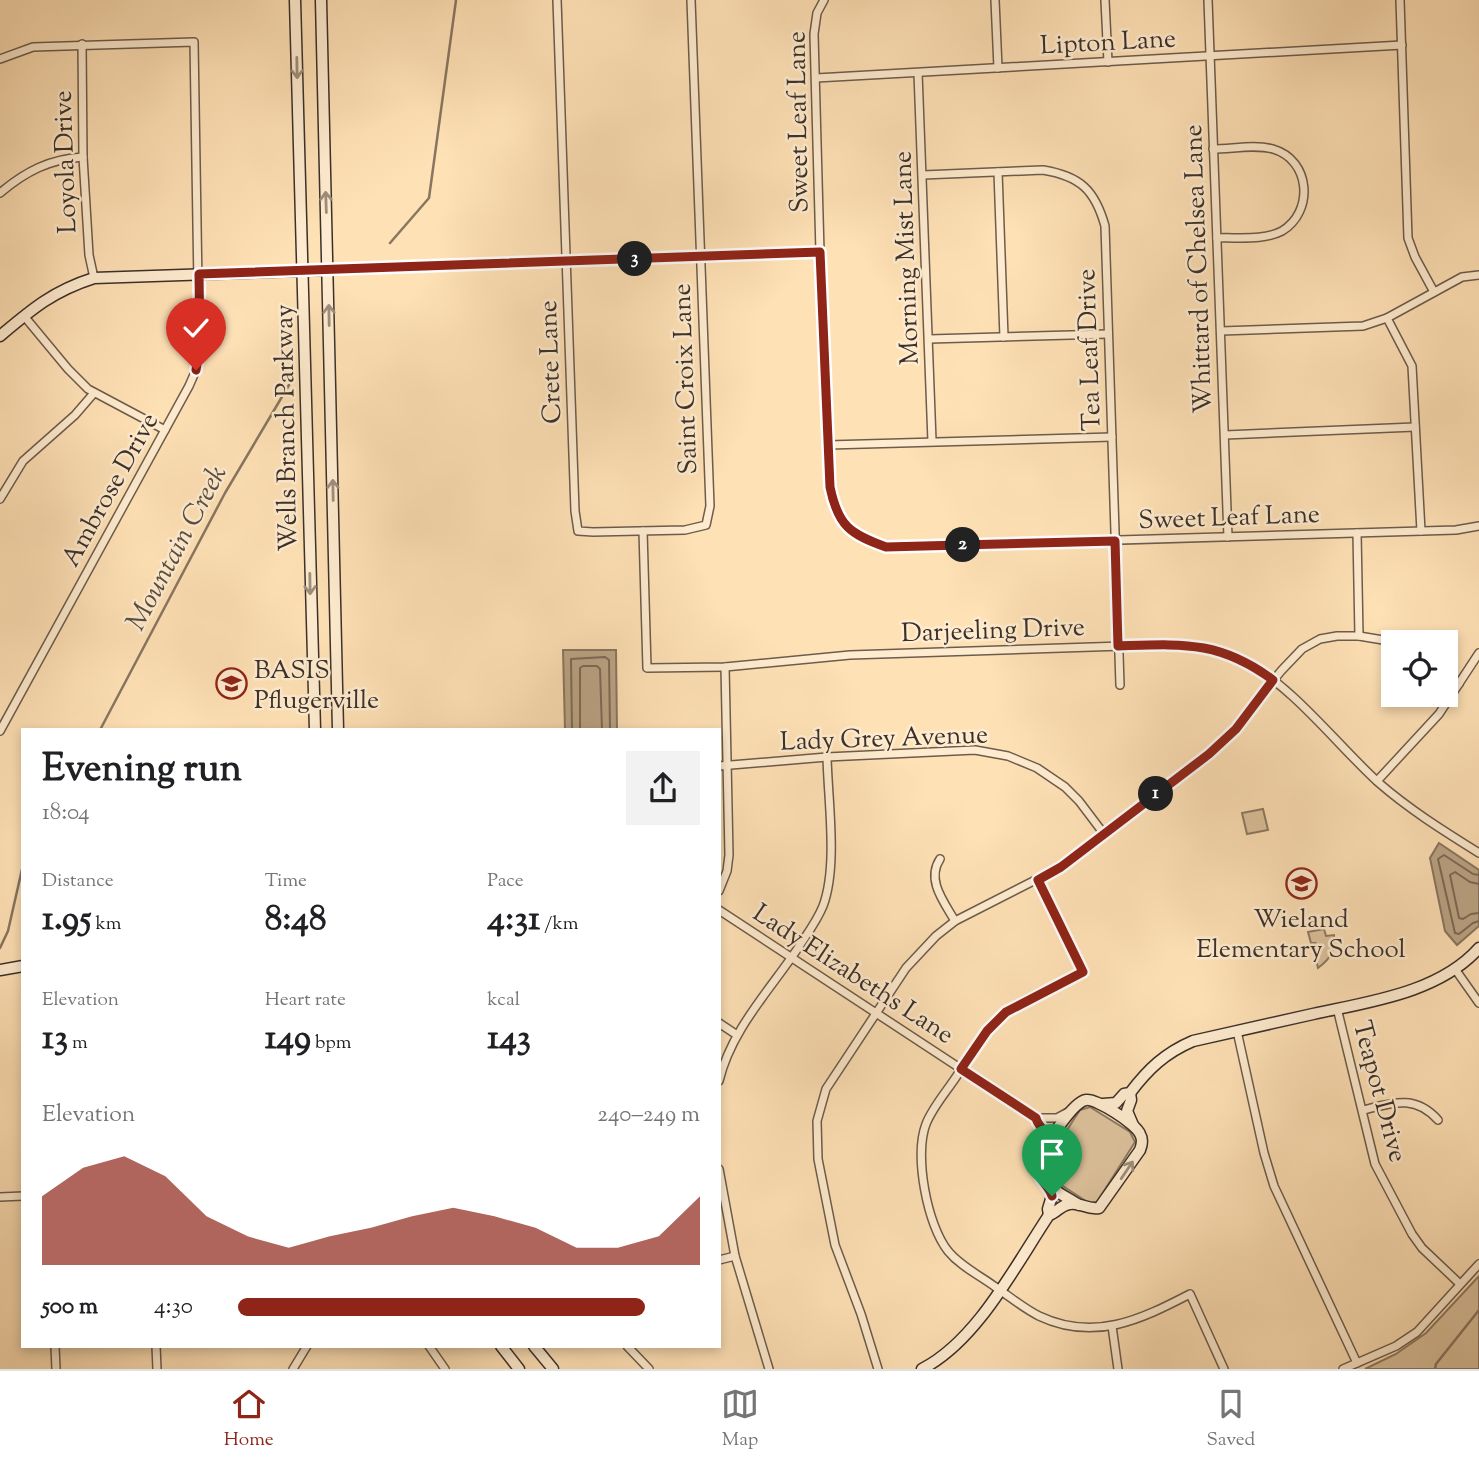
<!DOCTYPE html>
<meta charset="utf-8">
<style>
:root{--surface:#fff;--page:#f2f2f2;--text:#202124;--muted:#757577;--line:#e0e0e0;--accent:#8f2418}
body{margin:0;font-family:"Sorts Mill Goudy",serif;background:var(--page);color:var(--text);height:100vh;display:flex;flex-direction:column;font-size:26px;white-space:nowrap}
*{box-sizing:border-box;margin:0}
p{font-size:23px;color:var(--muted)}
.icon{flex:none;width:38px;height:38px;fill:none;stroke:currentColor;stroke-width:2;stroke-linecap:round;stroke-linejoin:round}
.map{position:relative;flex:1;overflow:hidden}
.side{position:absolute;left:21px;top:728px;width:700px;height:620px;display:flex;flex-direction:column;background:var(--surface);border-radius:0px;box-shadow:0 4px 10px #0003}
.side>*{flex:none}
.tools{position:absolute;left:1381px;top:630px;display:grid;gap:14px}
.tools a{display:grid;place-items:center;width:77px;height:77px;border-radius:0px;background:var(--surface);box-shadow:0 4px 10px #0003;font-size:35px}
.pin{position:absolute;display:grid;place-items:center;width:60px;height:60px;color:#fff;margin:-72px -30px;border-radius:50% 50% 50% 0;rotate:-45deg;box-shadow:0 0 7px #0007}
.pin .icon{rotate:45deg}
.km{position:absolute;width:35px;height:35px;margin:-18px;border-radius:50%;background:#222;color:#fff;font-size:19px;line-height:35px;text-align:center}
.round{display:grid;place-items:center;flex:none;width:74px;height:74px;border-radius:0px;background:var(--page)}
.summary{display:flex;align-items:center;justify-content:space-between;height:119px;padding:0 21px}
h1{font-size:38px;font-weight:700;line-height:52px}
.metrics{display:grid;grid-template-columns:repeat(3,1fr);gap:10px;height:119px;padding:7px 21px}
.metrics div{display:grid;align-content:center}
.metrics b{font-size:35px;font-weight:700}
.metrics small{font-size:19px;font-weight:400}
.metrics p{font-size:19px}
.chart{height:196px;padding:14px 21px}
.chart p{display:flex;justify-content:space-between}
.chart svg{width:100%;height:126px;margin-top:7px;fill:var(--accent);opacity:.7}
ul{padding:0 21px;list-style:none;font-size:23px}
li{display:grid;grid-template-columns:112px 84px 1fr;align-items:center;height:52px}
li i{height:18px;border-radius:9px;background:var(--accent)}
.dock{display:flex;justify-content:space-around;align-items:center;height:98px;border-top:2px solid var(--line);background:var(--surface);font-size:19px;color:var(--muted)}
.dock a{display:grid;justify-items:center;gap:4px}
.dock .selected{color:var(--accent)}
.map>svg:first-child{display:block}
</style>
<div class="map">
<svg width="1479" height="1369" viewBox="0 0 1479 1369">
<rect width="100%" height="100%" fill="#ffe1b6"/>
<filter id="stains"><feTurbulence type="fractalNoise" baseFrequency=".00286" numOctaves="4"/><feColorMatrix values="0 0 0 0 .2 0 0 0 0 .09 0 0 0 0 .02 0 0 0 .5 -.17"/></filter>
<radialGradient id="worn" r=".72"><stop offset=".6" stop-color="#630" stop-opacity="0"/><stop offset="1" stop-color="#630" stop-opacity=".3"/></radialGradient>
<g fill="#dec39e" stroke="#8c7a64" stroke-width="2">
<path d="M1263,809L1268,830L1247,834L1242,813Z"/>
<path d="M1324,929L1326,936L1334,935C1336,950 1330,959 1318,968L1313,946L1315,943H1311L1308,932Z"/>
<path d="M1090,1107L1130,1132L1135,1142L1097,1202L1089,1203L1046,1175L1044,1165L1080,1110Z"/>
<path d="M1479,1276V1369H1365L1396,1354L1426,1333Z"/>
</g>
<g fill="#bca586" stroke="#887661" stroke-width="2">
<path d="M563,650H616L617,730H565Z"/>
<path d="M1439,843L1479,870V926L1457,945L1445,931L1430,858Z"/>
</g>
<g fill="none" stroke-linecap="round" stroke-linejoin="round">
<g stroke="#7c6a58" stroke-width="2">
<path d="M572,730L571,659L605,657L609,660L610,730"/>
<path d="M580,730V668L583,666H597L600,669L602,730"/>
<path d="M1479,875L1473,874L1444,855L1438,859L1455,933L1459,934L1473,923L1479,921"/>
<path d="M1479,884L1470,882L1455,872L1450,875L1459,918L1463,919L1471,914L1479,913"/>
</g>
<g stroke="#887661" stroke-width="2.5">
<path d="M390,243L429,198L456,0"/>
<path d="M100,730L225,493L289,385"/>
<path d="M0,948L8,931L23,865"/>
<path d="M1435,1369L1436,1364L1479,1310"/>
</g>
<defs>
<g id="street">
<path d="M557,0L575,511L578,531L593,532L685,530L706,525L710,506L691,0"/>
<path d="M824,0L817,13L814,34L820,252L830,487C838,526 850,534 886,547L1456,530L1479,526"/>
<path d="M995,0L998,68"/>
<path d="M1105,0L1108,62"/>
<path d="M1208,0L1228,537"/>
<path d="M1400,0L1408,238L1415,257L1434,292"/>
<path d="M82,44L83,157L89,255L94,278"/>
<path d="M0,59L33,47L194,42L199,346L196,370L189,386L0,731"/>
<path d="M918,73L932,441"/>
<path d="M816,78L1402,45"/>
<path d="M1213,149C1232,149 1255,144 1273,149C1311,160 1314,212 1282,231C1263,241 1237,237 1217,238"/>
<path d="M998,172L1004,337"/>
<path d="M923,175L1043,170C1080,176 1095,190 1105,226L1120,685"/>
<path d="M0,193C26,171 50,159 83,157"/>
<path d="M328,270L820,252"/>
<path d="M24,316L68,369L88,389L165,430"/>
<path d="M1387,318L1412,366L1421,531"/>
<path d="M1221,331L1363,326L1387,318L1462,277L1479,275"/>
<path d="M929,339L1108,334"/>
<path d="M1225,435L1415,427"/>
<path d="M828,445L1112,437"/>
<path d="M0,499L23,461L75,415L94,393"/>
<path d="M643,531L647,668L725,667L850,655L1184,644C1205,647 1225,652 1245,662C1293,686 1338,746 1379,783C1410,810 1444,831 1479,853"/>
<path d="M1357,533L1359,636"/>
<path d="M1446,675L1459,684"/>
<path d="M719,766L827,757L975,750L1008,756L1037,768L1065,787L1079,801L1104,834"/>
<path d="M1377,781L1439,714L1479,653"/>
<path d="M940,859C926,880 944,902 955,921"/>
<path d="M1038,880L1083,972C1058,985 1030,995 1007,1011C986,1027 972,1052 958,1074C948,1090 933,1106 926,1124C914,1155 927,1225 948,1251C960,1266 979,1275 994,1286C1009,1296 1023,1308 1039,1316C1094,1342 1140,1320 1190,1294L1224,1369"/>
<path d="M719,891L727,871L729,855L725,667"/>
<path d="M719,910L1036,1118C1038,1128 1048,1131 1046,1144"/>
<path d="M1455,969L1479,1003"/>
<path d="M1337,1008L1375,1164L1412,1234L1422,1248L1460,1284"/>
<path d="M719,1023L737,1035"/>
<path d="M1237,1031L1264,1153L1274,1186L1357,1363"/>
<path d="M719,1081C731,1030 770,990 798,948C807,934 817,921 823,906C838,866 828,801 827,757"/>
<path d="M1363,1110C1392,1103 1415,1094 1438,1120"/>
<path d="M1036,1118H1057L1068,1112"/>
<path d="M719,1169L735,1256L769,1369"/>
<path d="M0,1197L23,1196"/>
<path d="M719,1260L735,1256"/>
<path d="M1112,1326L1118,1369"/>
<path d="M55,1346L56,1369"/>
<path d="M156,1346L157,1369"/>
<path d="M429,1346L445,1369"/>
<path d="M627,1346L649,1369"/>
<path d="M293,1369L307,1346"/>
<path d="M878,1369L861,1314L835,1245L818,1159L817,1121L826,1089L906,968L936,936L955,921L1061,867L1209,754L1235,729L1281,671L1302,649L1320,639L1337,636H1359L1395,642"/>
<path d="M1343,1369L1396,1346L1417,1332L1479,1264"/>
</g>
<g id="secondary">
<path d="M295,0L315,730"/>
<path d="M321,0L338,730"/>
<path d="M0,336C32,309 53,291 94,278L328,270"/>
<path d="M0,970L23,966"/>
<path d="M1130,1093L1131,1100L1127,1111L1133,1125"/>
<path d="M1103,1104L1116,1103L1124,1094L1130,1093C1148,1069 1165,1053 1193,1041C1233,1032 1273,1023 1313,1014C1368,1002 1439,993 1479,948"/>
<path d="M1046,1183L1052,1196L1048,1209L1049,1215"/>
<path d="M501,1346L519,1369"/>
<path d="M534,1346L553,1369"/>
<path d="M922,1369C977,1341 1015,1266 1049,1215C1057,1213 1060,1205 1070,1204C1080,1202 1087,1210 1099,1208L1140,1150C1142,1145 1143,1139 1140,1134C1136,1124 1096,1098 1086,1100C1072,1102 1042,1150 1037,1164C1038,1185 1064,1195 1079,1205"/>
</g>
</defs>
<use href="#street" stroke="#6c5c4c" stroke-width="10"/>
<use href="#secondary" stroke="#3b3029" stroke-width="13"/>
<use href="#street" stroke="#ffecd0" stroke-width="7"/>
<use href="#secondary" stroke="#ffecd0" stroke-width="10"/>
</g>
<defs><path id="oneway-shaft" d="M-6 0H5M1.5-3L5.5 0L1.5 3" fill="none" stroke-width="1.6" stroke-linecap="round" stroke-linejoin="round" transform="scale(1.75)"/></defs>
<g stroke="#9d8e7c">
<use href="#oneway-shaft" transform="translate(297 68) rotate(89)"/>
<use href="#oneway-shaft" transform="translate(326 202) rotate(-92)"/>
<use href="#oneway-shaft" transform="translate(329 315) rotate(-91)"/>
<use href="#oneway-shaft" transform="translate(333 490) rotate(-91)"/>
<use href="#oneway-shaft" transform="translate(310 584) rotate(89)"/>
<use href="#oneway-shaft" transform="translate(1127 1170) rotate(-56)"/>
</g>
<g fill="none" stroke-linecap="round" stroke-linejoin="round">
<defs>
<path id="route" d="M196,370L200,346L199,274L820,252L830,487C838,526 850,534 886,547L1115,541L1118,646C1182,644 1219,640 1273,680L1236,729L1209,754L1061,867L1038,880L1083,972L1006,1012L987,1031L961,1069L1036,1118C1038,1127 1046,1129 1047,1138C1048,1151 1035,1159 1038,1171C1040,1181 1049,1186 1052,1196"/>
</defs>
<use href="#route" stroke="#fff" stroke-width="14"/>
<use href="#route" stroke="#8f2418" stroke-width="9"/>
</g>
<defs>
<symbol id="school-ring" viewBox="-11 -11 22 22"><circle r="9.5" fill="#ffecd0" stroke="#8f2418" stroke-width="1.5"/><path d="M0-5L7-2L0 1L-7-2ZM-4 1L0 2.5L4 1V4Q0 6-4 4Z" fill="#8f2418"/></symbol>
</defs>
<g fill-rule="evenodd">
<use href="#school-ring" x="214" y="666" width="35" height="35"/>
<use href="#school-ring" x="1284" y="866" width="35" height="35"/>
</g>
<g text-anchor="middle" stroke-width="5" stroke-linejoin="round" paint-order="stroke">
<g font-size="26" fill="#3b3029" stroke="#ffecd0">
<text transform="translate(1108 41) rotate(-3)" y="9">Lipton Lane</text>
<text transform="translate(797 122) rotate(-91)" y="9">Sweet Leaf Lane</text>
<text transform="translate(64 162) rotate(-92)" y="9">Loyola Drive</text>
<text transform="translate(905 258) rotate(-92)" y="9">Morning Mist Lane</text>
<text transform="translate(1197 269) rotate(-92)" y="9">Whittard of Chelsea Lane</text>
<text transform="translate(1088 350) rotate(-92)" y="9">Tea Leaf Drive</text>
<text transform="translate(549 362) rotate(-92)" y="9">Crete Lane</text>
<text transform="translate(684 379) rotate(-92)" y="9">Saint Croix Lane</text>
<text transform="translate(285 428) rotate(-91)" y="9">Wells Branch Parkway</text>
<text transform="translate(109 489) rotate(-61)" y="9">Ambrose Drive</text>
<text transform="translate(1229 516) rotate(-2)" y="9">Sweet Leaf Lane</text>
<text transform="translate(993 629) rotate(-2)" y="9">Darjeeling Drive</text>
<text transform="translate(884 737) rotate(-2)" y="9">Lady Grey Avenue</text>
<text transform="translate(854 973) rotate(33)" y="9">Lady Elizabeths Lane</text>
<text transform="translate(1381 1091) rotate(75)" y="9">Teapot Drive</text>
</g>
<g font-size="26" fill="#3b3029" stroke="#ffecd0" text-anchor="start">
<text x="254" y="678">BASIS<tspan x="254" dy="30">Pflugerville</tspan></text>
<text x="1301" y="927" text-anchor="middle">Wieland<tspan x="1301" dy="30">Elementary School</tspan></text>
</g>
<g font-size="28" font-style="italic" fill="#5b4d40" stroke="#ffecd0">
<text transform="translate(175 547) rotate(-62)" y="10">Mountain Creek</text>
</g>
</g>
<rect width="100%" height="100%" filter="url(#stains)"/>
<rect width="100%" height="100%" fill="url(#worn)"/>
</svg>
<div class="tools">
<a><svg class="icon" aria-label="locate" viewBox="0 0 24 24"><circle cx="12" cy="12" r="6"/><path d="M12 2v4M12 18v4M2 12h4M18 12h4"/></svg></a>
</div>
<div class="pin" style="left:1052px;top:1196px;background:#1e9e55"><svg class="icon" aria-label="arrive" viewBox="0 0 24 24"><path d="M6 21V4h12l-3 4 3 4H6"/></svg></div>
<div class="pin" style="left:196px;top:370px;background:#d93025"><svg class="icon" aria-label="check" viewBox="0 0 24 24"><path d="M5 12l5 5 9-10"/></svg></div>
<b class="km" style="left:1156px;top:794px">1</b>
<b class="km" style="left:963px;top:545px">2</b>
<b class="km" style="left:635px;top:259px">3</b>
<section class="side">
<div class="summary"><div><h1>Evening run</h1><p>18:04</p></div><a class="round"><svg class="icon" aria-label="share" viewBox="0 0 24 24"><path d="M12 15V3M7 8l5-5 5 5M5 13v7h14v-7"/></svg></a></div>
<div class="metrics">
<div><p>Distance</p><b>1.95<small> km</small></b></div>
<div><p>Time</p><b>8:48</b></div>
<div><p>Pace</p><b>4:31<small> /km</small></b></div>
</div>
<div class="metrics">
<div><p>Elevation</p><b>13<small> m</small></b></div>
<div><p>Heart rate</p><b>149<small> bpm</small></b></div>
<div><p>kcal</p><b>143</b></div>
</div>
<div class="chart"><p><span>Elevation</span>240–249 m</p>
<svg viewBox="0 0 160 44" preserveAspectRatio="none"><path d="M0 44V20L10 10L20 6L30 13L40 27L50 34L60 38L70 34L80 31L90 27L100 24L110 27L120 31L130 38L140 38L150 34L160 20V44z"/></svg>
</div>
<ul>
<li><b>500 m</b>4:30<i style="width:88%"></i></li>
</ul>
</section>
</div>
<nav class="dock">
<a class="selected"><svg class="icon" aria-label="home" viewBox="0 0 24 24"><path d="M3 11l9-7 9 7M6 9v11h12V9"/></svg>Home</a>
<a><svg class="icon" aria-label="map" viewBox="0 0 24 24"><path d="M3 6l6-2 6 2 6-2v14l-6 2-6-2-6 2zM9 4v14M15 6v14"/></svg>Map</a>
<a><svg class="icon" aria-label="saved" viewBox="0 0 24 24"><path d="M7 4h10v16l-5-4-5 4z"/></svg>Saved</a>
</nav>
